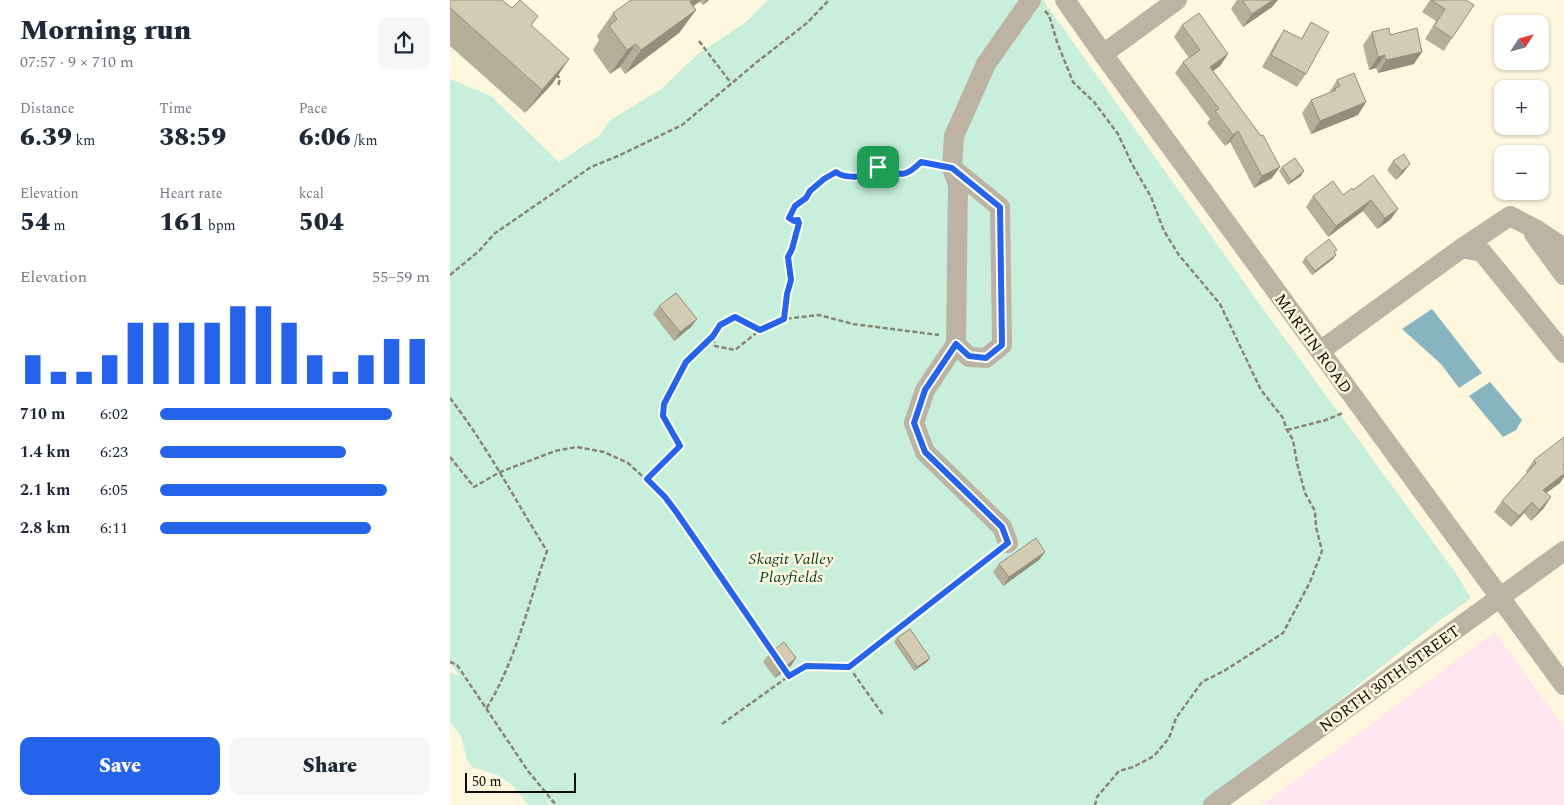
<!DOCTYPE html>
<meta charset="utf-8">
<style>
:root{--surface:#fff;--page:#f6f6f7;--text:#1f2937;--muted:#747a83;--accent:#2563eb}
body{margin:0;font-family:Spectral,serif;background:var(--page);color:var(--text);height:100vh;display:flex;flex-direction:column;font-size:19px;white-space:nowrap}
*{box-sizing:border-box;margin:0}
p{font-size:16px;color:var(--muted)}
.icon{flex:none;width:28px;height:28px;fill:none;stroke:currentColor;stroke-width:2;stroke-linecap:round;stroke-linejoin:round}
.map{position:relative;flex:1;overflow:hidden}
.details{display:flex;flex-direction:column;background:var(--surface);width:450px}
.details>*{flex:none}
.needle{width:32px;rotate:54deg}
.tools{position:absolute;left:1044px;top:15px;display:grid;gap:10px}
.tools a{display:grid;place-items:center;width:55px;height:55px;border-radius:10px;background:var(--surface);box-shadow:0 1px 4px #0004;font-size:25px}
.scale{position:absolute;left:15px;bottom:12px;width:111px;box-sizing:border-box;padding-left:5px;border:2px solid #0f0c04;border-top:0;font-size:14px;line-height:18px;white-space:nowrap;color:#0f0c04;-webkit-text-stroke:4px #fef7dd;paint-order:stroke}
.pin{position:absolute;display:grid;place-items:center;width:42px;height:42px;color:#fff;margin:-21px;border-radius:10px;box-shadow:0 2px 8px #0006}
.round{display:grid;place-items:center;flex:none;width:52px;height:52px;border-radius:10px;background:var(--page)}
.summary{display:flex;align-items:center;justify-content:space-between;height:85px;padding:0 20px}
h1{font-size:28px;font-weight:800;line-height:38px}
.stats{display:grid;grid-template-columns:repeat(3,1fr);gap:8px;height:85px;padding:5px 20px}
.stats div{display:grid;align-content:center}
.stats b{font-size:25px;font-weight:800}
.stats small{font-size:14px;font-weight:400}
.stats p{font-size:14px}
.chart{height:140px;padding:10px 20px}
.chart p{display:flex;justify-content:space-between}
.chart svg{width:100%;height:90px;margin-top:5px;stroke:var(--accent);stroke-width:6}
.button{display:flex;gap:10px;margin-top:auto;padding:10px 20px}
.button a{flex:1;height:58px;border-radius:10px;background:var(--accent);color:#fff;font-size:20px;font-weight:800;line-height:58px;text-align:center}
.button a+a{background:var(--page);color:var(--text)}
ul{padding:0 20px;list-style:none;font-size:16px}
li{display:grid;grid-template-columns:80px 60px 1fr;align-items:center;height:38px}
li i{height:12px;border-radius:6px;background:var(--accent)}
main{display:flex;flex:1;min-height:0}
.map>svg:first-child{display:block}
</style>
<main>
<section class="details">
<div class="summary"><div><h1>Morning run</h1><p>07:57 · 9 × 710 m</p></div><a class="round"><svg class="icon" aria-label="share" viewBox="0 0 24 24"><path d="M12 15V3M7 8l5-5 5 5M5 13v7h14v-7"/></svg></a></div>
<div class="stats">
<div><p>Distance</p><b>6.39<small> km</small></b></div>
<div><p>Time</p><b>38:59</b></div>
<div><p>Pace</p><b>6:06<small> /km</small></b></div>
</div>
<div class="stats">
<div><p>Elevation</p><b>54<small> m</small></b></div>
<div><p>Heart rate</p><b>161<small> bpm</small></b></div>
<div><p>kcal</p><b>504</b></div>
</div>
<div class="chart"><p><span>Elevation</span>55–59 m</p>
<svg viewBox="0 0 160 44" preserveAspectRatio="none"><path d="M5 44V30M15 44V38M25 44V38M35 44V30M45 44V14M55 44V14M65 44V14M75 44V14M85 44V6M95 44V6M105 44V14M115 44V30M125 44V38M135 44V30M145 44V22M155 44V22"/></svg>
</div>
<ul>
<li><b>710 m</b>6:02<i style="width:86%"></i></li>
<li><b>1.4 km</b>6:23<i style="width:69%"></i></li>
<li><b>2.1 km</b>6:05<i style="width:84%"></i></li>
<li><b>2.8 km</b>6:11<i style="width:78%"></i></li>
</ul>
<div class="button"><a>Save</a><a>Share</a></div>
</section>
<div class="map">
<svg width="1114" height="805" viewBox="0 0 1114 805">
<rect width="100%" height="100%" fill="#fef7dd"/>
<path fill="#fee5ef" d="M1045,632L1114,728V805H812Z"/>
<path fill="#c8efdc" d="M318,0H593L827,328L1005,572L1021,598L993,618L757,805H102L96,798L100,805H78L64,787L50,776L22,767L17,760L11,736L0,722V673L7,675L10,677L0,662V79L41,96L109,162L150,135L159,121L211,89L247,55L296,22Z"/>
<g fill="#88b4c2">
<path d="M982,309L1032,373L1009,388L991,364L952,329Z"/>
<path d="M1040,382L1072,420L1066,430L1053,437L1019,396Z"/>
</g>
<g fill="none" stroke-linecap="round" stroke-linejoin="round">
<g stroke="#8a8573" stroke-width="2.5" stroke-dasharray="5 2.5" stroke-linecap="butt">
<path d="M595,11L599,15L607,42L623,82L644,102L668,134L682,164L701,197L714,231L729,255L770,304L811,390L833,418L837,430L843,440L847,463L855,493L865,511L866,527L872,551L860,582L833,633L774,671L752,682L726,718L719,738L704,756L683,767L669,771L647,797L645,805"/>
<path d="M249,41L281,83"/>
<path d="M106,74L110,79L108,86"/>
<path d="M0,275L29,251L44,234L141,167L168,156L232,125L307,62L357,23L379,0"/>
<path d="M334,319L337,294L341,280L338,257L349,223L348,220L339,219V217L345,206L356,198L360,191L374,179L386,172C392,177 410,179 417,173C419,172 420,169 422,167C435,166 452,179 462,171C465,169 468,165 471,162L486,165"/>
<path d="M310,330L285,317L270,325L263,336L265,346L285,350L310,330L334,319L369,315L403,324L489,335"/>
<path d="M0,398C37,446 65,500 97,551C78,604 66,661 36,709"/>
<path d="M837,430L876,420L893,413"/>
<path d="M0,457L24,487L50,472L105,451L127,447L154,452L178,463L215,497L324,654"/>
<path d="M197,479L230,446L219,428L213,416L214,405L236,362L263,336"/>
<path d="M0,662L7,665L78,771L106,805"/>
<path d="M399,667L433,715"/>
<path d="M334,669L339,676"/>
<path d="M272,724L339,676L356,666L399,667L545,553"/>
</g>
<g stroke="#bcb3a4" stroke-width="20">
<path d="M615,0L653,54L1114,685"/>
<path d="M653,54L727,0"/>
<path d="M502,168L550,207L552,345L536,358L519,357L506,344L508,185L502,168L504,136L536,64L581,0"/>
<path d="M1084,234L1114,275"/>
<path d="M1012,248L1032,252L1114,353"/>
<path d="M506,344L475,390L464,423L475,452L552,527L558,543"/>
<path d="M870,351L1012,248L1060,216L1087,230L1114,248"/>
<path d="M763,805L1114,551"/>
</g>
</g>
<g fill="#b5af99">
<path d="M0,0L82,26L103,83L75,113L0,46Z"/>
<path d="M181,0H259L253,5L250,2L243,6L246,10L229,33L175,74L170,67L160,74L143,50L149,40L147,36L163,13Z"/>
<path d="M787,0H828L826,2L822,7L793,27L781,9Z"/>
<path d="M980,0H1016L1002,38L994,51L975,39L986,21L972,12Z"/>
<path d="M861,22L856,74L847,87L812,67L826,42L834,30L851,39Z"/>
<path d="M732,25L778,54L770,66L763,71L830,167L822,178L804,188L780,142L775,146L757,123L760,119L725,73L733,62L739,58L724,37Z"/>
<path d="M922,32L940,35L964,64L928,73L926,68L919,70L913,45Z"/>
<path d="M887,80L916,102L908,115L861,134L852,113L861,100L879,93Z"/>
<path d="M943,161L954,172L946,180L937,170Z"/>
<path d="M832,167L851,176L838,185L829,171Z"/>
<path d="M903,190L948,209L940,220L927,229L913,211L878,237L856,207L863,196L893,195Z"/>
<path d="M884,254L886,255L883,259L862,275L852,262L855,258Z"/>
<path d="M209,306L241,327L224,341L203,314Z"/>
<path d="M1084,460L1110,483L1096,493L1101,497L1093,509L1081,521L1074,513L1061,527L1044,512L1052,501L1077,473L1076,471Z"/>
<path d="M595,552L589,560L553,586L543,572L549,564Z"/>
<path d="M447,638L480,658L477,662L464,671L444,642Z"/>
<path d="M319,654L346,658L340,667L325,678L313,662Z"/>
</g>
<g fill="#948f7d">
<path d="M240,0H251L236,12Z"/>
<path d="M256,0H259L253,5Z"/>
<path d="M823,0H828L826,2L822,7L793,27L802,14Z"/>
<path d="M246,10L229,33L175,74L191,50Z"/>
<path d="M186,44L170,67L160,74L177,50Z"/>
<path d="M972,52L964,64L928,73L936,60Z"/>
<path d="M778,54L770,66L752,79L760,67Z"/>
<path d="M935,55L926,68L919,70L928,57Z"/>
<path d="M119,59L103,83L75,113L92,90Z"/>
<path d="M916,102L908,115L861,134L870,121Z"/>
<path d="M788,131L780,142L775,146L783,135Z"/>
<path d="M960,164L954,172L946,180L952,171Z"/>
<path d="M830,167L822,178L804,188L812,176Z"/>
<path d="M854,171L851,176L838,185L841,181Z"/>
<path d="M921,200L913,211L878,237L886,226Z"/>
<path d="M948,209L940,220L927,229L935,218Z"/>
<path d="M886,255L883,259L862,275L865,271Z"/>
<path d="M247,319L241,327L224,341L230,332Z"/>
<path d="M1114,474V477L1110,483L1085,501L1093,490Z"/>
<path d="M1101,497L1093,509L1081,521L1089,510Z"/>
<path d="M1082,502L1074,513L1061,527L1069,516Z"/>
<path d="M595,552L589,560L553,586L559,577Z"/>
<path d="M346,658L340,667L325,678L331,670Z"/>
<path d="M480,658L477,662L464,671L467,667Z"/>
</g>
<g fill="#d3ccb2" stroke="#948f7d">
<path d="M0,0H52L62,8L70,0L88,16L81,25L119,59L92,90L0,8Z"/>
<path d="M181,0H243L240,2L246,10L191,50L186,44L177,50L159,26L167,19L163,13Z"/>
<path d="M792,0H823L802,14Z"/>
<path d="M981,0H1016L1024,5L1002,38L984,26L995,9Z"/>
<path d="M749,13L778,54L760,67L811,136L813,135L830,167L812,176L788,131L783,135L765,111L769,109L733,62L750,50L732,25Z"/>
<path d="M861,22L879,32L856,74L821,55L834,30L852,39Z"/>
<path d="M939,28L940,35L967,28L972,52L936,60L935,55L928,57L922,32Z"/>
<path d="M904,73L916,102L870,121L861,100L886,90L884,89L890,86L887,80Z"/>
<path d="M954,154L960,164L952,171L943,161Z"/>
<path d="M845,158L854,171L841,181L832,167Z"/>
<path d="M923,175L948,209L935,218L921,200L886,226L863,196L883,181L893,195L902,188L903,190Z"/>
<path d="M879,239L887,250L884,252L886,255L865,271L855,258Z"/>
<path d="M226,293L247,319L230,332L209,306Z"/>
<path d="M1114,437V464L1113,465L1114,467V474L1093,490L1101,497L1089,510L1082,502L1069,516L1052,501L1086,463L1084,460Z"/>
<path d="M586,538L595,552L559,577L549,564Z"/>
<path d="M460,629L480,658L467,667L447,638Z"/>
<path d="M334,642L346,658L331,670L319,654Z"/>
</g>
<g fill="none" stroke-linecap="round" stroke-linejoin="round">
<defs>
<path id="route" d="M471,162L502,168L550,207L552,345L536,358L519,356L506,344L475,390L464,423L475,452L552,527L558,543L399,667L356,666L339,676L227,513L215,497L197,479L230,446L213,416L214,404L236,362L263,336L270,325L285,317L310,330L334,319L337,294L341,280L338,257L342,249L349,223L348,220L344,221L339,218L345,206L356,198L360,191L374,179L386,172C392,177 410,179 417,173C419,172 420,169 422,167C447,166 447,186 471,162Z"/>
</defs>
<use href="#route" stroke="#fff" stroke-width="10"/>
<use href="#route" stroke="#2563eb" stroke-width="6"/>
</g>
<g text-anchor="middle" stroke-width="5" stroke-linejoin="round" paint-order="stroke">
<g font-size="16" fill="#0f0c04" stroke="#fef7dd">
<text transform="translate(864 343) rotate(54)" y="6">MARTIN ROAD</text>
<text transform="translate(939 678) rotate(-36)" y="6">NORTH 30TH STREET</text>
</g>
<g font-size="16" font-style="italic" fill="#073e2b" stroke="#fef7dd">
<text x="341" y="564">Skagit Valley<tspan x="341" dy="18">Playfields</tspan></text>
</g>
</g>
</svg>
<div class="tools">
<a><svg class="needle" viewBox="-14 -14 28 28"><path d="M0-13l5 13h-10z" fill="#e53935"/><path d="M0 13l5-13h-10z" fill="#747a83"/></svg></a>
<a>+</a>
<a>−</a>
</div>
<div class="scale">50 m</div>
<div class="pin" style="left:428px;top:167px;background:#1e9e55"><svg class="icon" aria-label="arrive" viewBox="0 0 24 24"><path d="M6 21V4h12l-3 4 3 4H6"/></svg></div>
</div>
</main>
